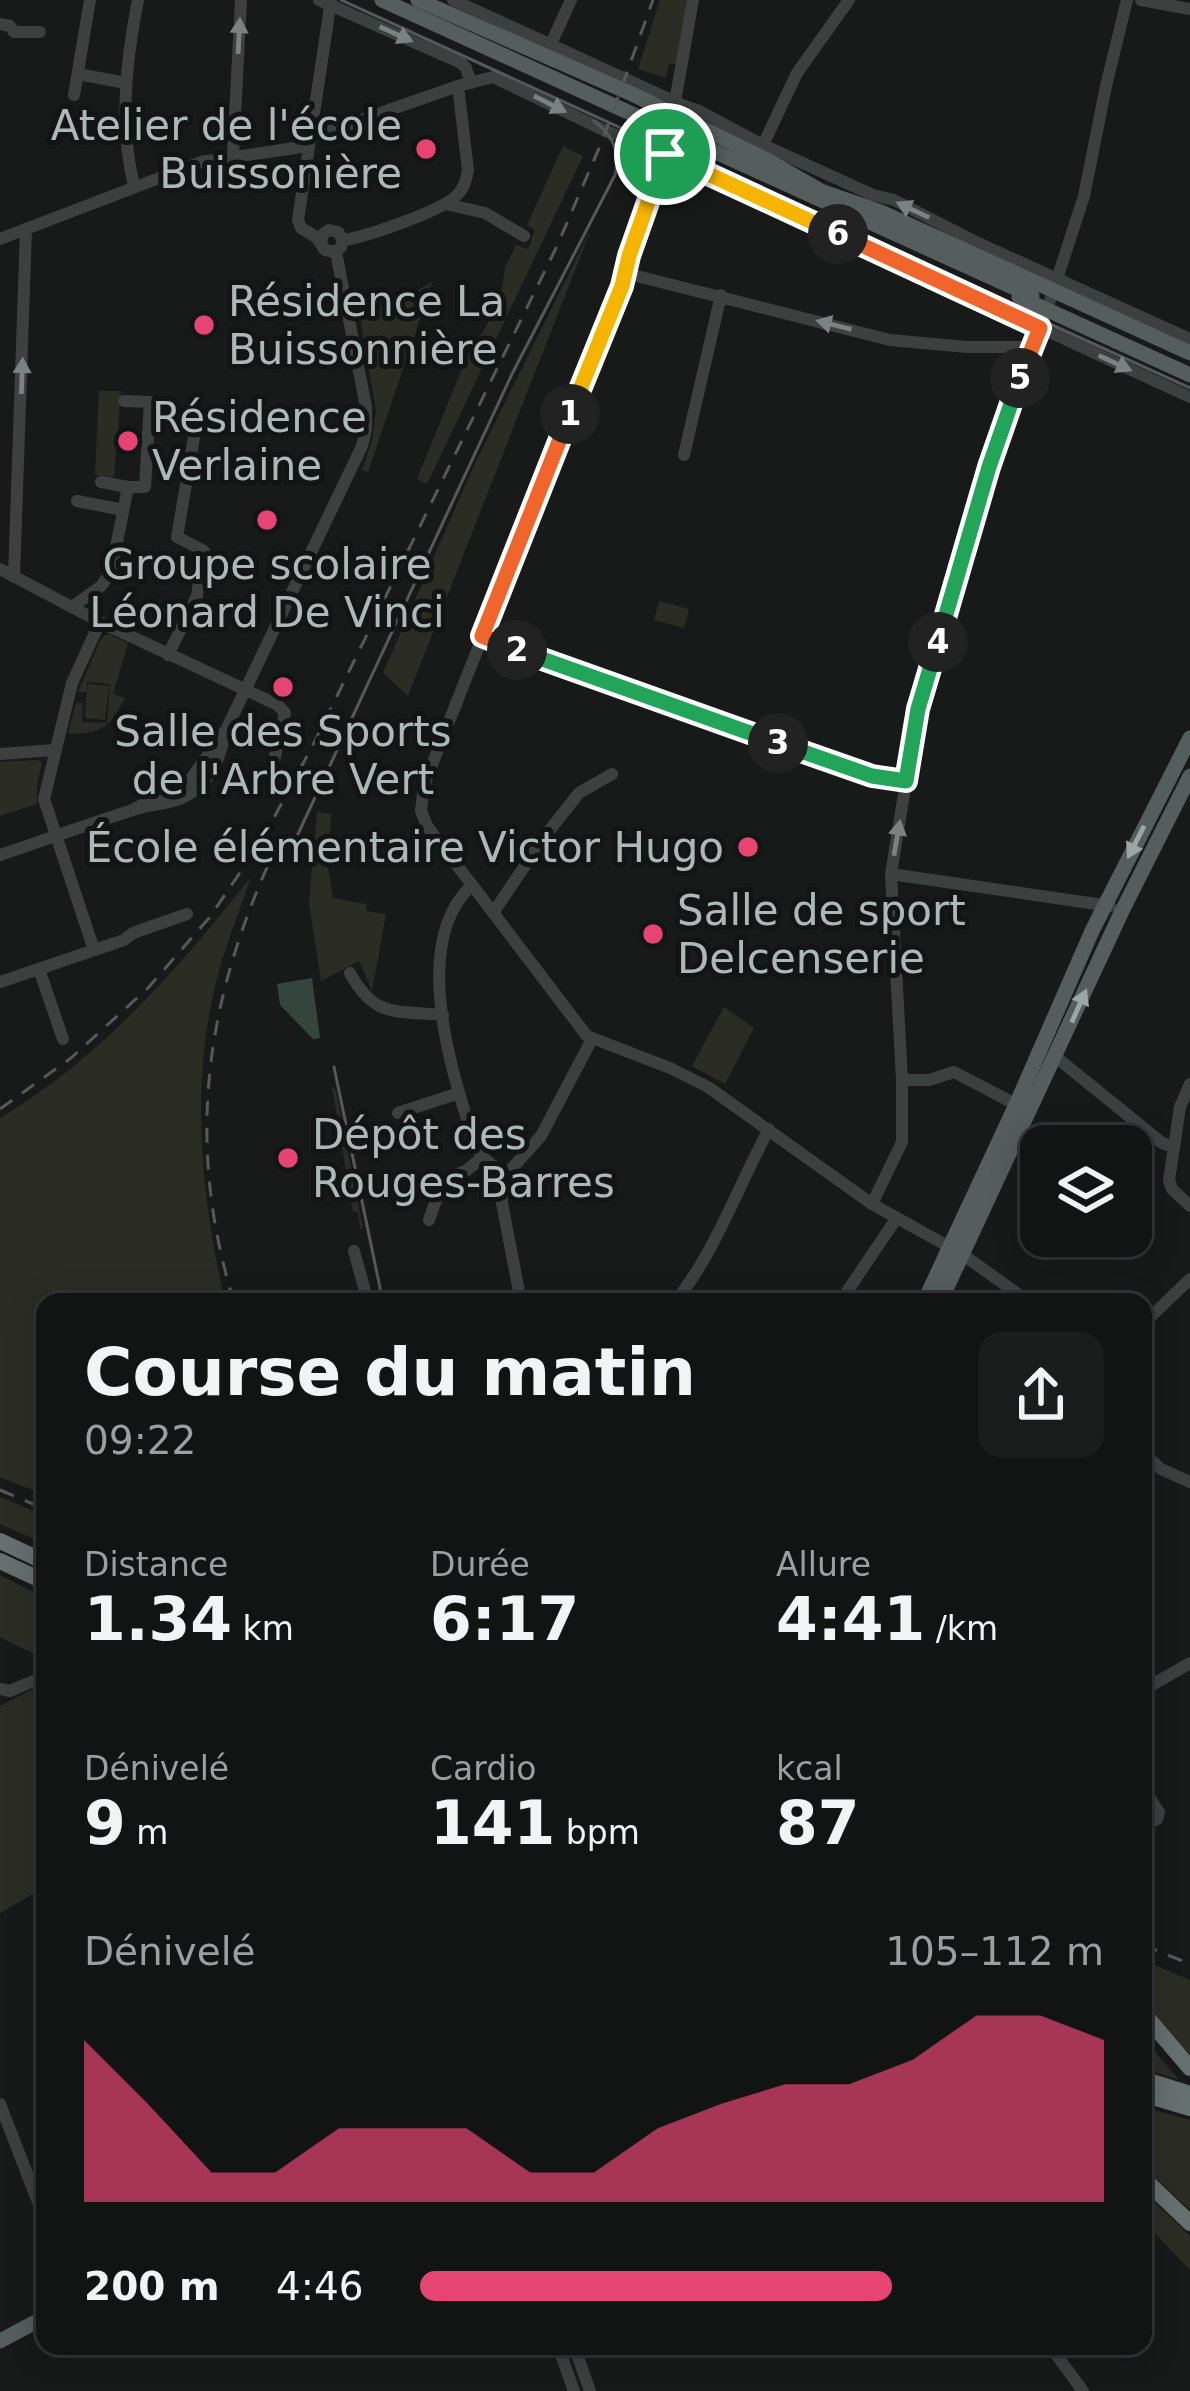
<!DOCTYPE html>
<html lang="fr">
<meta charset="utf-8">
<style>
:root{--surface:#121414;--page:#1b1d1d;--text:#f1f3f6;--muted:#9c9ea0;--line:#313334;--accent:#e64472}
body{margin:0;font-family:"DejaVu Sans",sans-serif;background:var(--page);color:var(--text);height:100vh;display:flex;flex-direction:column;font-size:45px;white-space:nowrap}
*{box-sizing:border-box;margin:0}
p{font-size:39px;color:var(--muted)}
.icon{flex:none;width:66px;height:66px;fill:none;stroke:currentColor;stroke-width:2;stroke-linecap:round;stroke-linejoin:round}
.map{position:relative;flex:1;overflow:hidden}
.panel{position:absolute;left:36px;top:1293px;width:1116px;height:1062px;display:flex;flex-direction:column;background:var(--surface);border-radius:24px;box-shadow:0 6px 30px #0003,0 0 0 3px var(--line)}
.panel>*{flex:none}
.fabs{position:absolute;left:1020px;top:1125px;display:grid;gap:24px}
.fabs a{display:grid;place-items:center;width:132px;height:132px;border-radius:24px;background:var(--surface);box-shadow:0 6px 30px #0003,0 0 0 3px var(--line);font-size:60px}
.pin{position:absolute;display:grid;place-items:center;width:102px;height:102px;color:#fff;margin:-51px;border:6px solid #fff;border-radius:50%;box-shadow:0 3px 12px #0007}
.km{position:absolute;width:60px;height:60px;margin:-30px;border-radius:50%;background:#222;color:#fff;font-size:33px;line-height:60px;text-align:center}
.round{display:grid;place-items:center;flex:none;width:126px;height:126px;border-radius:24px;background:var(--page)}
.head{display:flex;align-items:center;justify-content:space-between;height:204px;padding:0 48px}
h1{font-size:66px;font-weight:800;line-height:90px}
.stats{display:grid;grid-template-columns:repeat(3,1fr);gap:18px;height:204px;padding:12px 48px}
.stats div{display:grid;align-content:center}
.stats b{font-size:60px;font-weight:800}
.stats small{font-size:33px;font-weight:400}
.stats p{font-size:33px}
.chart{height:336px;padding:24px 48px}
.chart p{display:flex;justify-content:space-between}
.chart svg{width:100%;height:216px;margin-top:12px;fill:var(--accent);opacity:.7}
ul{padding:0 48px;list-style:none;font-size:39px}
li{display:grid;grid-template-columns:192px 144px 1fr;align-items:center;height:90px}
li i{height:30px;border-radius:15px;background:var(--accent)}
.map>svg:first-child{display:block}
</style>
<div class="map">
<svg width="1190" height="2391" viewBox="0 0 1190 2391">
<rect width="100%" height="100%" fill="#181a1a"/>
<g fill="#2b2d25">
<path d="M660,0H687L677,64H669L666,78L638,69Z"/>
<path d="M563,146L583,156L427,484L417,479L468,354L486,327L502,289L505,267L516,245L528,249L535,230L527,225Z"/>
<path d="M592,227L408,696L383,673L476,461Z"/>
<path d="M433,281L368,472L362,470L372,441L376,410L359,311L400,301Z"/>
<path d="M99,391H121L114,477L95,475Z"/>
<path d="M659,601L689,609L684,628L654,620Z"/>
<path d="M109,634L128,643L113,694L125,698C109,729 101,733 68,734L76,703H83L82,722L107,723L110,684L87,682V691L88,684L109,686L105,720L85,718L87,692H78L99,643L104,636Z"/>
<path d="M38,760L42,763L37,784V804L0,816V762Z"/>
<path d="M317,812L331,814L328,867L333,898L366,904V911L386,914L372,991L359,961L321,981L309,903Z"/>
<path d="M251,877C239,912 225,947 216,982C190,1089 201,1196 225,1302H45V1495L0,1477V1118C102,1057 178,969 251,877Z"/>
<path d="M724,1007L754,1028L725,1084L692,1066Z"/>
<path d="M332,1087L336,1091L363,1228L360,1229L358,1212H353Z"/>
<path d="M0,1497L45,1516V1544L0,1524Z"/>
<path d="M0,1575L45,1598V1666L32,1653L0,1637Z"/>
<path d="M45,1683V1887L0,1913V1706Z"/>
<path d="M1143,1960L1190,1980V2055L1143,2005Z"/>
<path d="M1143,2037L1179,2080L1143,2068Z"/>
<path d="M1143,2107L1190,2120V2210L1143,2166Z"/>
<path d="M1143,2191L1190,2236V2270L1143,2221Z"/>
</g>
<path fill="#34453c" d="M312,978L320,1038L313,1039L280,1005L277,984Z"/>
<g fill="none" stroke-linecap="round" stroke-linejoin="round">
<g stroke="#3c4140" stroke-width="12">
<path d="M319,0L461,63L466,68L471,83"/>
<path d="M331,0L298,220L301,228L316,237L325,250L336,252"/>
<path d="M453,0L682,105L699,111L763,145L873,195L894,200L976,242L1190,339"/>
<path d="M1141,0L1190,9"/>
<path d="M0,24L10,26L14,32H40"/>
<path d="M550,46L571,0"/>
<path d="M78,74L126,83"/>
<path d="M74,95L90,0"/>
<path d="M675,102L693,0"/>
<path d="M309,138L458,86L493,77L608,132L641,143L1190,397"/>
<path d="M763,145L797,73L849,0"/>
<path d="M665,154L635,237L621,286L424,785L421,811L427,826L587,1036L670,1068L708,1087L872,1204L962,1254L1029,1302"/>
<path d="M233,155L241,0"/>
<path d="M134,186C119,125 126,61 138,0"/>
<path d="M445,204L485,213L524,236"/>
<path d="M0,239L201,162L308,146"/>
<path d="M321,243L323,234L329,230L338,232L343,240C366,237 438,212 455,197C464,189 466,181 468,170L458,86"/>
<path d="M625,273L890,340L967,347H1033"/>
<path d="M684,455L721,295"/>
<path d="M101,482L128,487"/>
<path d="M77,501L123,510"/>
<path d="M0,569L100,622L278,705L285,713L273,765"/>
<path d="M14,577L26,229"/>
<path d="M72,607L101,586L111,572L128,487H145L150,402L124,401"/>
<path d="M482,636L864,773L906,781"/>
<path d="M168,655L197,596L204,551L177,537L197,420"/>
<path d="M0,754L54,750"/>
<path d="M134,809L190,780L226,730L362,446L366,430V407L336,252L341,247L343,240"/>
<path d="M0,855C45,840 91,823 136,809C155,803 175,804 191,793C212,779 219,760 224,737"/>
<path d="M891,874L1110,906"/>
<path d="M471,886C417,937 444,1044 463,1106C468,1121 471,1137 478,1150C484,1161 496,1167 506,1175"/>
<path d="M493,913L545,836L579,793L612,774"/>
<path d="M94,950L44,799L72,683L100,622"/>
<path d="M39,969L63,1039"/>
<path d="M350,973C375,1019 396,1010 443,1015"/>
<path d="M0,982L124,940L133,933L187,914"/>
<path d="M1056,1057L1162,1143L1174,1147"/>
<path d="M902,1080H929L954,1072L1023,1108"/>
<path d="M1190,1084L1180,1107L1169,1180L1172,1189L1190,1206"/>
<path d="M398,1113L459,1093"/>
<path d="M872,1204L902,1142V1080L891,874L916,720L989,467L1047,310L1084,196L1106,86L1127,0"/>
<path d="M429,1220L443,1180L467,1170L483,1157"/>
<path d="M354,1251L368,1302"/>
<path d="M521,1302L502,1203V1185L506,1175L541,1136L592,1039"/>
<path d="M675,1302C716,1251 738,1186 769,1129"/>
<path d="M840,1302L896,1219"/>
<path d="M1143,1324L1190,1279"/>
<path d="M1143,1453L1161,1469L1190,1482"/>
<path d="M0,1689L10,1691L45,1676"/>
<path d="M1143,1690L1190,1663"/>
<path d="M1143,1788L1159,1812L1157,1819L1151,1822L1143,1817"/>
<path d="M0,2104L45,2220"/>
<path d="M558,2346L574,2391"/>
<path d="M574,2346L590,2391"/>
<path d="M1050,2346L1083,2391"/>
</g>
<g stroke="#565e5d" stroke-width="15">
<path d="M382,0L1032,296"/>
<path d="M418,0L632,94L767,160L821,191L881,212L1190,353"/>
<path d="M1019,297L1190,375"/>
<path d="M924,1302L1016,1105L1092,931L1190,738"/>
<path d="M940,1302L1122,911L1190,776"/>
<path d="M0,2341L45,2317"/>
</g>
<g stroke="#66706e" stroke-width="16">
<path d="M0,1541L45,1562"/>
<path d="M0,1561L45,1582"/>
<path d="M1143,2013L1190,2068"/>
<path d="M1143,2079L1190,2094"/>
<path d="M1143,2094L1190,2108"/>
<path d="M1143,2178L1190,2223"/>
</g>
<g stroke="#535a59" stroke-width="3">
<path d="M341,0L1190,388"/>
<path d="M298,834L512,374L615,175C621,152 613,135 594,121"/>
<path d="M334,1067L383,1302"/>
</g>
<g stroke="#535a59" stroke-width="3" stroke-dasharray="15 12" stroke-linecap="butt">
<path d="M0,1109L71,1058L148,988L209,918L261,842L314,743L557,246L603,139L653,0"/>
<path d="M234,1302C183,1137 207,992 280,839"/>
<path d="M0,1490L45,1509"/>
<path d="M1143,1945L1190,1964"/>
</g>
</g>
<defs><path id="oneway-solid" d="M-6-.8H1V-3.2L6.5 0L1 3.2V.8H-6Z" transform="scale(3)"/></defs>
<g fill="#7a8381">
<use href="#oneway-solid" transform="translate(396 34) rotate(24)"/>
<use href="#oneway-solid" transform="translate(239 36) rotate(-87)"/>
<use href="#oneway-solid" transform="translate(550 104) rotate(27)"/>
<use href="#oneway-solid" transform="translate(913 210) rotate(-155)"/>
<use href="#oneway-solid" transform="translate(834 325) rotate(-166)"/>
<use href="#oneway-solid" transform="translate(1115 363) rotate(25)"/>
<use href="#oneway-solid" transform="translate(22 376) rotate(-88)"/>
<use href="#oneway-solid" transform="translate(897 838) rotate(-80)"/>
</g>
<g fill="#9ba7a4">
<use href="#oneway-solid" transform="translate(1136 842) rotate(117)"/>
<use href="#oneway-solid" transform="translate(1079 1006) rotate(-66)"/>
</g>
<g fill="none" stroke-linecap="round" stroke-linejoin="round">
<defs>
<path id="split-1" d="M570,414L622,286L629,256L665,154"/>
<path id="split-2" d="M517,650L482,636L570,414"/>
<path id="split-3" d="M517,650L778,743"/>
<path id="split-4" d="M778,743L872,776L906,781L918,709L938,642"/>
<path id="split-5" d="M938,642L989,467L1020,378"/>
<path id="split-6" d="M838,234L1040,328L1020,378"/>
<path id="split-7" d="M665,154L838,234"/>
</defs>
<use href="#split-1" stroke="#fff" stroke-width="24"/>
<use href="#split-2" stroke="#fff" stroke-width="24"/>
<use href="#split-3" stroke="#fff" stroke-width="24"/>
<use href="#split-4" stroke="#fff" stroke-width="24"/>
<use href="#split-5" stroke="#fff" stroke-width="24"/>
<use href="#split-6" stroke="#fff" stroke-width="24"/>
<use href="#split-7" stroke="#fff" stroke-width="24"/>
<use href="#split-1" stroke="#f5b400" stroke-width="15"/>
<use href="#split-2" stroke="#f0652b" stroke-width="15"/>
<use href="#split-3" stroke="#22a559" stroke-width="15"/>
<use href="#split-4" stroke="#22a559" stroke-width="15"/>
<use href="#split-5" stroke="#22a559" stroke-width="15"/>
<use href="#split-6" stroke="#f0652b" stroke-width="15"/>
<use href="#split-7" stroke="#f5b400" stroke-width="15"/>
</g>
<g fill="#e64472" stroke="#131515" stroke-width="4.5">
<circle cx="426" cy="149" r="12"/>
<circle cx="204" cy="325" r="12"/>
<circle cx="128" cy="441" r="12"/>
<circle cx="267" cy="520" r="12"/>
<circle cx="283" cy="687" r="12"/>
<circle cx="748" cy="847" r="12"/>
<circle cx="653" cy="934" r="12"/>
<circle cx="288" cy="1158" r="12"/>
</g>
<g text-anchor="middle" stroke-width="10" stroke-linejoin="round" paint-order="stroke">
<g font-size="42" fill="#acb9b6" stroke="#131515" text-anchor="start">
<text x="402" y="140" text-anchor="end">Atelier de l'école<tspan x="402" dy="48">Buissonière</tspan></text>
<text x="228" y="316">Résidence La<tspan x="228" dy="48">Buissonnière</tspan></text>
<text x="152" y="432">Résidence<tspan x="152" dy="48">Verlaine</tspan></text>
<text x="267" y="579" text-anchor="middle">Groupe scolaire<tspan x="267" dy="48">Léonard De Vinci</tspan></text>
<text x="283" y="746" text-anchor="middle">Salle des Sports<tspan x="283" dy="48">de l'Arbre Vert</tspan></text>
<text x="724" y="862" text-anchor="end">École élémentaire Victor Hugo</text>
<text x="677" y="925">Salle de sport<tspan x="677" dy="48">Delcenserie</tspan></text>
<text x="312" y="1149">Dépôt des<tspan x="312" dy="48">Rouges-Barres</tspan></text>
</g>
</g>
</svg>
<div class="fabs">
<a><svg class="icon" aria-label="layers" viewBox="0 0 24 24"><path d="M12 4l9 5-9 5-9-5zM3 14l9 5 9-5"/></svg></a>
</div>
<div class="pin" style="left:665px;top:154px;background:#1e9e55"><svg class="icon" aria-label="arrive" viewBox="0 0 24 24"><path d="M6 21V4h12l-3 4 3 4H6"/></svg></div>
<b class="km" style="left:570px;top:414px">1</b>
<b class="km" style="left:517px;top:650px">2</b>
<b class="km" style="left:778px;top:743px">3</b>
<b class="km" style="left:938px;top:642px">4</b>
<b class="km" style="left:1020px;top:378px">5</b>
<b class="km" style="left:838px;top:234px">6</b>
<section class="panel">
<div class="head"><div><h1>Course du matin</h1><p>09:22</p></div><a class="round"><svg class="icon" aria-label="share" viewBox="0 0 24 24"><path d="M12 15V3M7 8l5-5 5 5M5 13v7h14v-7"/></svg></a></div>
<div class="stats">
<div><p>Distance</p><b>1.34<small> km</small></b></div>
<div><p>Durée</p><b>6:17</b></div>
<div><p>Allure</p><b>4:41<small> /km</small></b></div>
</div>
<div class="stats">
<div><p>Dénivelé</p><b>9<small> m</small></b></div>
<div><p>Cardio</p><b>141<small> bpm</small></b></div>
<div><p>kcal</p><b>87</b></div>
</div>
<div class="chart"><p><span>Dénivelé</span>105–112 m</p>
<svg viewBox="0 0 160 44" preserveAspectRatio="none"><path d="M0 44V11L10 24L20 38L30 38L40 29L50 29L60 29L70 38L80 38L90 29L100 24L110 20L120 20L130 15L140 6L150 6L160 11V44z"/></svg>
</div>
<ul>
<li><b>200 m</b>4:46<i style="width:69%"></i></li>
</ul>
</section>
</div>
